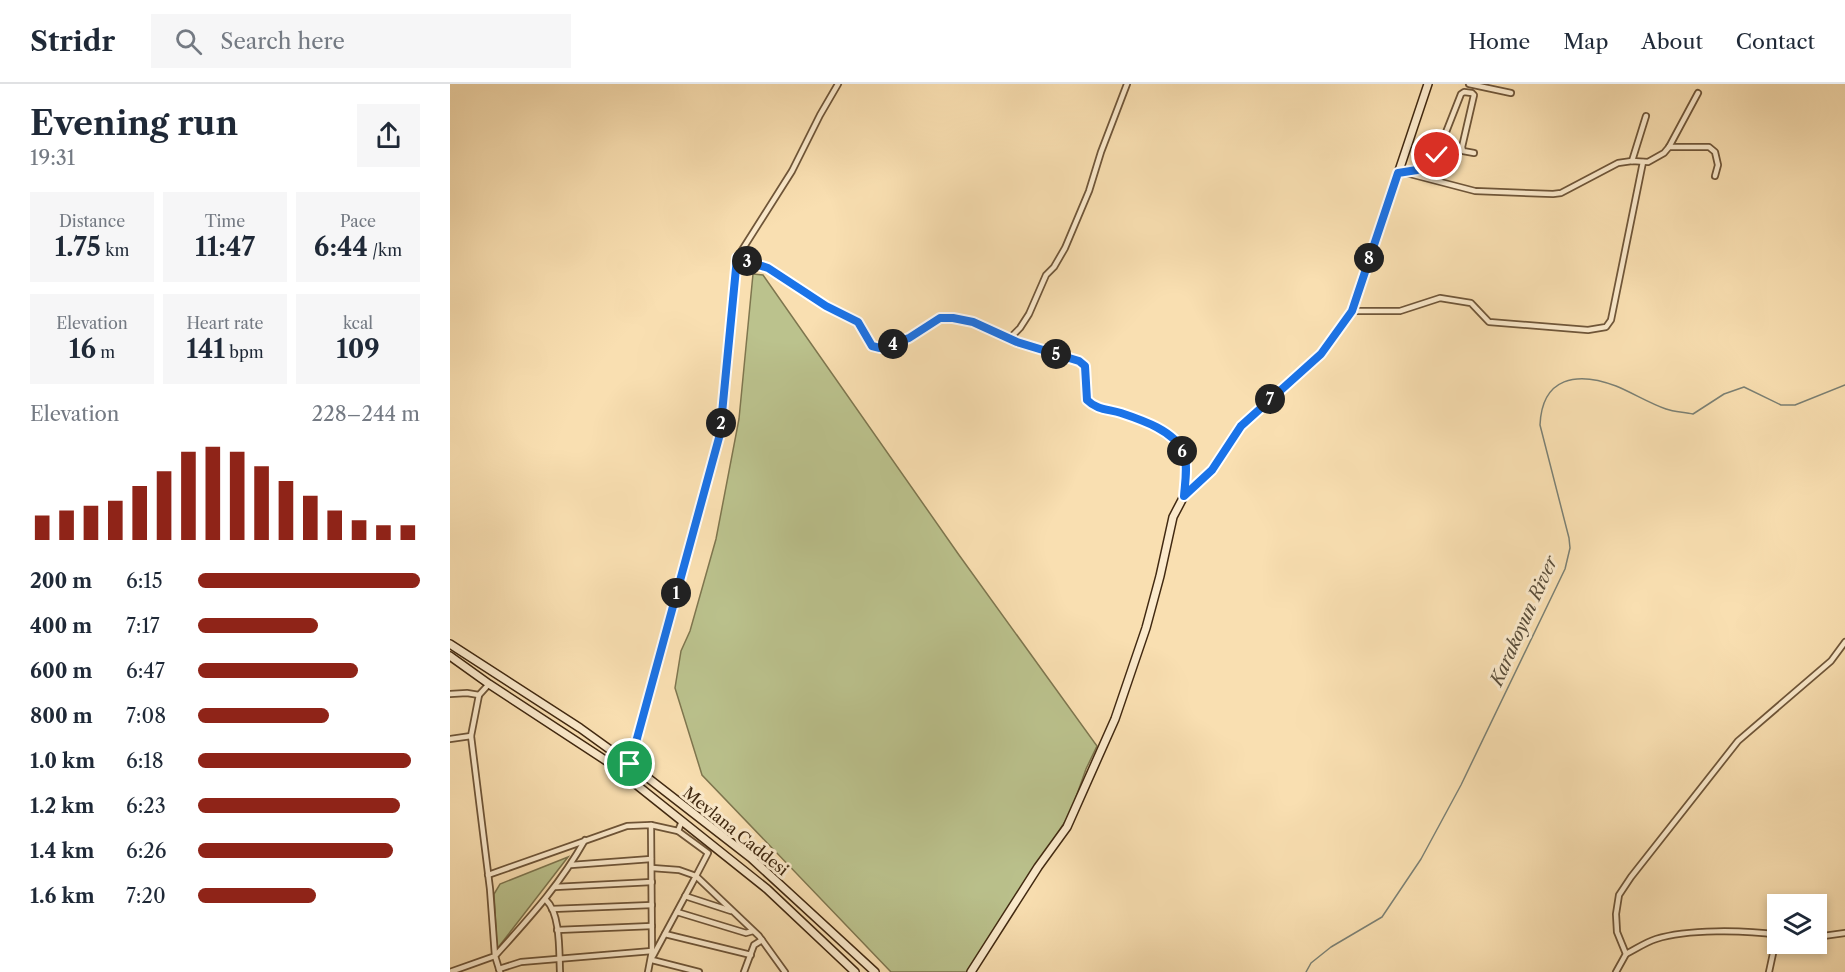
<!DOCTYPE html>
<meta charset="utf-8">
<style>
:root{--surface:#fff;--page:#f6f6f7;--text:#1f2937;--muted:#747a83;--line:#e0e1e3;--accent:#8f2418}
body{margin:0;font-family:"Libre Caslon Text",serif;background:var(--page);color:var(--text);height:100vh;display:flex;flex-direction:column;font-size:22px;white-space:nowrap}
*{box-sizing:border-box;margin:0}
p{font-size:20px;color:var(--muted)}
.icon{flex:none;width:33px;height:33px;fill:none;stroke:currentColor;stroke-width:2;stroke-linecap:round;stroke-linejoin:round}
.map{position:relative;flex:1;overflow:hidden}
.side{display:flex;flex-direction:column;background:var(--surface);width:450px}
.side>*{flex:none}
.tools{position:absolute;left:1317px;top:810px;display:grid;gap:12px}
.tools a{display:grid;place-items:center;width:60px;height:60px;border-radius:0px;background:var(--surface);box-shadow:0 3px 9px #0003;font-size:30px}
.pin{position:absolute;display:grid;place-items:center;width:51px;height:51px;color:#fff;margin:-26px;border:3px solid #fff;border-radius:50%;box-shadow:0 2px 6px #0007}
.km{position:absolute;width:30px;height:30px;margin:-15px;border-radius:50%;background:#222;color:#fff;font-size:16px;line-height:30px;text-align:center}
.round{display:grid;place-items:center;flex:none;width:63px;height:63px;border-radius:0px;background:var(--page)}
.headline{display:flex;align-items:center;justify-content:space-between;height:102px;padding:0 30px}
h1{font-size:33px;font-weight:800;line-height:45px}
.metrics{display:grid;grid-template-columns:repeat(3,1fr);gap:9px;height:102px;padding:6px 30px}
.metrics div{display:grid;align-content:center;border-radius:0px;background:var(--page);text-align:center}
.metrics b{font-size:26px;font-weight:800}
.metrics small{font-size:16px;font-weight:400}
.metrics p{font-size:16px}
.chart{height:168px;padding:12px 30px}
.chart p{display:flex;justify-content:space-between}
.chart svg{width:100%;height:108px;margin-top:6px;stroke:var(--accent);stroke-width:6}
ul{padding:0 30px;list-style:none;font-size:20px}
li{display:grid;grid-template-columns:96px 72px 1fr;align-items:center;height:45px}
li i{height:15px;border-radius:8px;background:var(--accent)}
header{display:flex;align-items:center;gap:36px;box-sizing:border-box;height:84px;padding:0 30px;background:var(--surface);border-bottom:2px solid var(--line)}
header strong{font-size:28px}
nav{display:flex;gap:33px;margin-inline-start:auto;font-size:21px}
.search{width:420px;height:54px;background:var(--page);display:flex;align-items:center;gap:15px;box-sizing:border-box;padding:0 21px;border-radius:0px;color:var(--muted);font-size:22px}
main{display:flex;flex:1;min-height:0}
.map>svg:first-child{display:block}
</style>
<header>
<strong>Stridr</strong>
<div class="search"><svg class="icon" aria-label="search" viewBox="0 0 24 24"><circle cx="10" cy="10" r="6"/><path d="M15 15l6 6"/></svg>Search here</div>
<nav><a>Home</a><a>Map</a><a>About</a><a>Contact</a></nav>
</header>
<main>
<section class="side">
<div class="headline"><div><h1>Evening run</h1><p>19:31</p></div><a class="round"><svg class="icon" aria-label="share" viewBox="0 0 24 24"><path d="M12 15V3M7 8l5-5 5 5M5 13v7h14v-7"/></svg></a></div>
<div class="metrics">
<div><p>Distance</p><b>1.75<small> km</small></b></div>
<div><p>Time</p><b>11:47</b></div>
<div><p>Pace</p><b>6:44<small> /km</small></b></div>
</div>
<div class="metrics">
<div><p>Elevation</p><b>16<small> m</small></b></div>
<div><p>Heart rate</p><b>141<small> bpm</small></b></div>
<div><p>kcal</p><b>109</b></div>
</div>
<div class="chart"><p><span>Elevation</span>228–244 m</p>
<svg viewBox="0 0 160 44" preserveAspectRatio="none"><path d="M5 44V34M15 44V32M25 44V30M35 44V28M45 44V22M55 44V16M65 44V8M75 44V6M85 44V8M95 44V14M105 44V20M115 44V26M125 44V32M135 44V36M145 44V38M155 44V38"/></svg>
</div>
<ul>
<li><b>200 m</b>6:15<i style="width:100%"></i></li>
<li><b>400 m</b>7:17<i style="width:54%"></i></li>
<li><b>600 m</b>6:47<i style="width:72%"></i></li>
<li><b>800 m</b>7:08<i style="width:59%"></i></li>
<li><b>1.0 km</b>6:18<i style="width:96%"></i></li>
<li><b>1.2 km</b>6:23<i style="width:91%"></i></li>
<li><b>1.4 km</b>6:26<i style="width:88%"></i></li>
<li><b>1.6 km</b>7:20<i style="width:53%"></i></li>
</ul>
</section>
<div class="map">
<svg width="1395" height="888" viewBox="0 0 1395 888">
<rect width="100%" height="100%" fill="#f9dfb1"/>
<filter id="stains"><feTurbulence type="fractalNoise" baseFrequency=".00333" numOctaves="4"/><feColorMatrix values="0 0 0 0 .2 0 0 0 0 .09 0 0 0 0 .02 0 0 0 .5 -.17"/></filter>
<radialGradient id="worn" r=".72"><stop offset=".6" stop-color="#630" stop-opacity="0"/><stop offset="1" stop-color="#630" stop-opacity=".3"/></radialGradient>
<g fill="#bbc28d" stroke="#7e764f" stroke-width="1.5">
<path d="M303,190L313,191L509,471L647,662L636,685L620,730L517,888H441L252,691L225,604L231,567L240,547L266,455L289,335Z"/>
<path d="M118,773L47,865L44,810L50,800Z"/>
</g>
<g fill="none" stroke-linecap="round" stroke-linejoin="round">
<path stroke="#7b8074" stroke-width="1.5" d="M856,888L861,879L881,863L932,833L971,775L1011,701L1115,485L1120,464L1119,454L1090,341C1092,293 1127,287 1166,302C1183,309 1199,319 1216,325C1224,328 1235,328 1243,330L1274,310L1294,303L1331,321H1345L1395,301"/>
<defs>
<g id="street">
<path d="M1019,0L1061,9"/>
<path d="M1219,63H1259L1265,68L1268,81L1265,92"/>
<path d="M1182,77L1196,32"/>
<path d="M948,89L967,86L987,71L1011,10L1014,8L1022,9L1024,11L1012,63L1013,67L1024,69"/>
<path d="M956,89L1025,107L1103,110L1111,109L1168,79L1182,77L1198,78L1214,69L1219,63L1248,9"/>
<path d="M287,174L318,184L376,222L408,239L422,262L430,264L459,254L490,234H503L523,238L567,258L629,277L635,282L637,316C647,325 658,325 671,329C692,336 725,347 734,369C738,382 735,399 734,412"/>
<path d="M902,227H950L990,214L1021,219L1039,238L1138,246L1156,243L1161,236L1193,78"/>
<path d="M560,254L570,244L579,230L596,191L604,183L615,164L639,107L651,68L677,0"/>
<path d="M0,610L17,609L29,611"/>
<path d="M0,655L21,652L29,611L39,600"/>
<path d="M180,680L270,350L287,174L342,87L370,31L388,0"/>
<path d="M228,747L258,769L246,792L309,852L335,888"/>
<path d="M121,781L201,775"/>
<path d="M202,784L229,786L246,792L203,872"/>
<path d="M38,791L177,742L201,741L228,747L232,737"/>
<path d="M105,803L202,798"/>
<path d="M235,812L281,827"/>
<path d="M96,816C111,830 109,869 110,888"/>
<path d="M102,825L202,821"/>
<path d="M227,828L296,849L303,847"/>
<path d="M107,846L202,842"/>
<path d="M215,850L301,871"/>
<path d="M1366,853L1395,849"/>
<path d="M1176,870C1186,865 1196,858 1206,855C1237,845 1295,846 1328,851"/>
<path d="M202,876L249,888"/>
<path d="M49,885L71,878L202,867"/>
<path d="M0,888L45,872L40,805L21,652"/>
<path d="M50,888L45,872C80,833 109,802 135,756"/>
<path d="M198,888L202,867L201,741"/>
<path d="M294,888L304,861L312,856"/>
<path d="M1166,888L1176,870L1167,848L1166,830L1169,811L1181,793L1288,657L1381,577L1395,558"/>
<path d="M1319,888L1327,851"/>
</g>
<g id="secondary">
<path d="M0,560L130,644L180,680L301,774L425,888"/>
<path d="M0,572L39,600L158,678L317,805L405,888"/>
<path d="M521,888L588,783L617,743L665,635L696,544L710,492L723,433L734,412L762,386L791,342L871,270L902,227L978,0"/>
</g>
</defs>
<use href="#street" stroke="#6f5639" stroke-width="8"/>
<use href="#secondary" stroke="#412911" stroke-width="10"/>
<use href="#street" stroke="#fbeacc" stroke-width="4.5"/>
<use href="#secondary" stroke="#fbeacc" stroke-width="7"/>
</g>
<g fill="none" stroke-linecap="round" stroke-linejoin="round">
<defs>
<path id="route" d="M180,680L270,350L287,174L318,184L376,222L408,238L422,262L430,264L459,254L490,234H503L523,238L567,258L629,277L635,282L637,316C647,326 658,325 671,329C692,336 725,347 734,369C738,382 735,399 734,412L762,386L791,342L871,270L902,227L948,89L967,86L987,71"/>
</defs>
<use href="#route" stroke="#fff" stroke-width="12"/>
<use href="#route" stroke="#1a73e8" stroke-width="8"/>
</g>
<g text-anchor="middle" stroke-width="6" stroke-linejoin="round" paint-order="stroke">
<g font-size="16" fill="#412911" stroke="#fbeacc">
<text transform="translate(286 747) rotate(39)" y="6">Mevlana Caddesi</text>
</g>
<g font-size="18" font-style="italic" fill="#594d3a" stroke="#fbeacc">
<text transform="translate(1074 537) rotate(-66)" y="6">Karakoyun River</text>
</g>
</g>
<rect width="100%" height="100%" filter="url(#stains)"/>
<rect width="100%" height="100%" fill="url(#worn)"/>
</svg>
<div class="tools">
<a><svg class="icon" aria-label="layers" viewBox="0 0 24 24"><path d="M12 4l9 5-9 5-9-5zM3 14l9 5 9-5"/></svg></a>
</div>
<div class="pin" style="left:180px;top:680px;background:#1e9e55"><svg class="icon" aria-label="arrive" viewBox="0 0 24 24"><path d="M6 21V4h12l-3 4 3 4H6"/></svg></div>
<div class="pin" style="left:987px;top:71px;background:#d93025"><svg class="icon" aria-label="check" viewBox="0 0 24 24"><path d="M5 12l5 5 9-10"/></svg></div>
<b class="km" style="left:226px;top:509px">1</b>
<b class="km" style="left:271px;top:339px">2</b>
<b class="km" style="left:297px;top:177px">3</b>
<b class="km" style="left:443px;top:260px">4</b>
<b class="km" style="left:606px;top:270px">5</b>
<b class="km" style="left:732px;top:367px">6</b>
<b class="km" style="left:820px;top:315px">7</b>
<b class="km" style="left:919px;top:174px">8</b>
</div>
</main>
